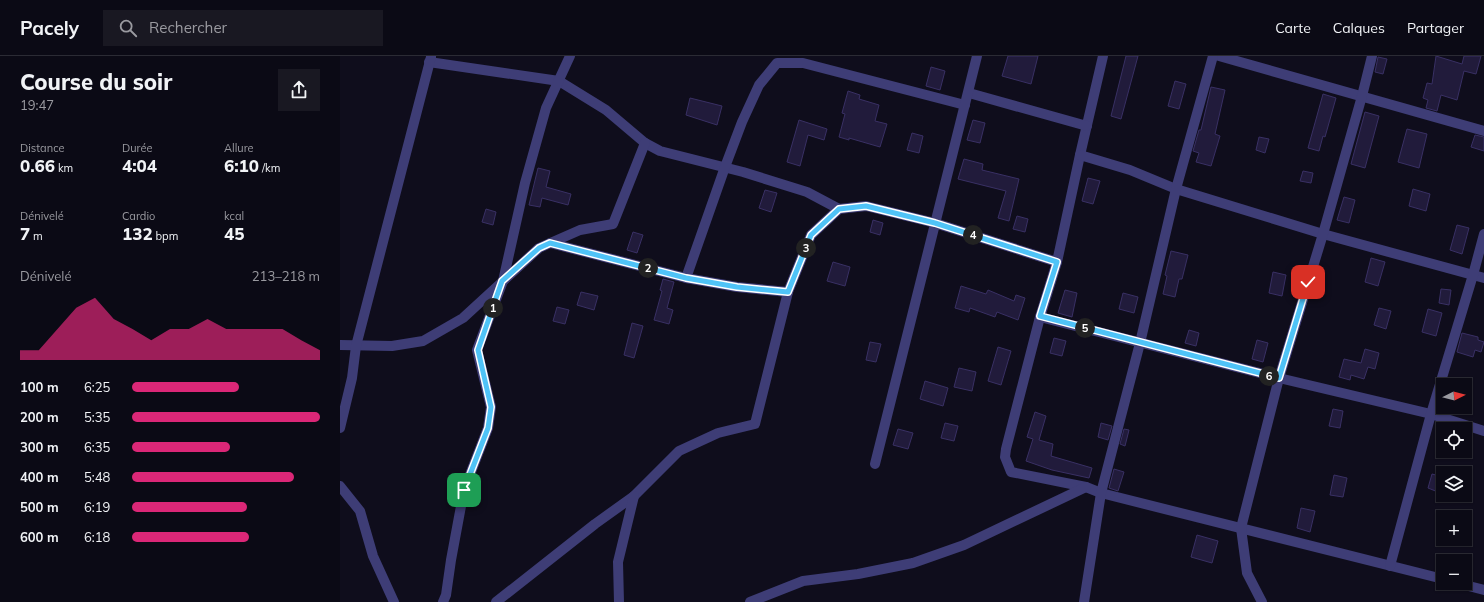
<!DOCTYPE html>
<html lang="fr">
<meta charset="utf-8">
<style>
:root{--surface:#0b0a15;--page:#191822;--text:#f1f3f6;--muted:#9a9aa0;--line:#2b2b34;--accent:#db2777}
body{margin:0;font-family:Mulish,sans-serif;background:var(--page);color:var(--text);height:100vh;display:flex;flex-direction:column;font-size:15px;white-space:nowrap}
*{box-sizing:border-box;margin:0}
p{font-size:13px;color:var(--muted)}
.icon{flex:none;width:22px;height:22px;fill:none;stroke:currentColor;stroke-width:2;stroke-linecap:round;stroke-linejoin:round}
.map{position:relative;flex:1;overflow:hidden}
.side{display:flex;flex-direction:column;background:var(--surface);width:340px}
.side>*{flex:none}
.needle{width:26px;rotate:84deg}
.tools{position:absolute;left:1096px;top:322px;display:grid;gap:8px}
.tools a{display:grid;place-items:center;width:36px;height:36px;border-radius:0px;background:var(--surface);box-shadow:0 1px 3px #0004,0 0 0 1px var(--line);font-size:20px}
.pin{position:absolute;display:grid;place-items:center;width:34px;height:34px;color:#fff;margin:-17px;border-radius:8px;box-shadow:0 2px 6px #0006}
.km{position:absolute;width:20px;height:20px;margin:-10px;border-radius:50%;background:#222;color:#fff;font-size:11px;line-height:20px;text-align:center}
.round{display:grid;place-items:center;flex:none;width:42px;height:42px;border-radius:0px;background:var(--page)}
.head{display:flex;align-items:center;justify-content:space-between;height:68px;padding:0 20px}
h1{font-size:22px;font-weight:800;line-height:30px}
.stats{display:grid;grid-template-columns:repeat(3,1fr);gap:6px;height:68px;padding:4px 20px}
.stats div{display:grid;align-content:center}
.stats b{font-size:17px;font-weight:800}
.stats small{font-size:11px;font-weight:400}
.stats p{font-size:11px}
.chart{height:112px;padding:8px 20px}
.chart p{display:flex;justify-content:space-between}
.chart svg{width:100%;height:72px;margin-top:4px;fill:var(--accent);opacity:.7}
ul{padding:0 20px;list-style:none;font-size:13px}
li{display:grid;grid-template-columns:64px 48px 1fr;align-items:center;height:30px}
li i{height:10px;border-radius:5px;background:var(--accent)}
header{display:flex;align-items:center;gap:24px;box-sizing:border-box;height:56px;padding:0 20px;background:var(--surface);border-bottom:1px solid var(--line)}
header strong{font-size:19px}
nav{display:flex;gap:22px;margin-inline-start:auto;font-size:14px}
.search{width:280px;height:36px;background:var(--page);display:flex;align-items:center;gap:10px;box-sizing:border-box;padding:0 14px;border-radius:0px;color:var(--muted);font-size:15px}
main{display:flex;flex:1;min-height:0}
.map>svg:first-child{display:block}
</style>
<header>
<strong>Pacely</strong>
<div class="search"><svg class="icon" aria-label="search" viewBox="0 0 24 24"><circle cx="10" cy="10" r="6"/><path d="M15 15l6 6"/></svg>Rechercher</div>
<nav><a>Carte</a><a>Calques</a><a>Partager</a></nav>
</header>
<main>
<section class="side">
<div class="head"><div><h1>Course du soir</h1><p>19:47</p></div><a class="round"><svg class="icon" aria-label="share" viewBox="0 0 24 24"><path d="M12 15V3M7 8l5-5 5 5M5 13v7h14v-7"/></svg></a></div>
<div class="stats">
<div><p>Distance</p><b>0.66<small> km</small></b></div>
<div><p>Durée</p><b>4:04</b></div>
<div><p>Allure</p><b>6:10<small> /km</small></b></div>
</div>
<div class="stats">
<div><p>Dénivelé</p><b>7<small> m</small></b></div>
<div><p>Cardio</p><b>132<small> bpm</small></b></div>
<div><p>kcal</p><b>45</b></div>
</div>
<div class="chart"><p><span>Dénivelé</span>213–218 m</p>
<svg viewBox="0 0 160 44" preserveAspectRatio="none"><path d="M0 44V38L10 38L20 25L30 12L40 6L50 19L60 25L70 32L80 25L90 25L100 19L110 25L120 25L130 25L140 25L150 32L160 38V44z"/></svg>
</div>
<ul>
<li><b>100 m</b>6:25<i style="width:57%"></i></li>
<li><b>200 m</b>5:35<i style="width:100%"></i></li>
<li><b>300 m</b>6:35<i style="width:52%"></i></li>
<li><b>400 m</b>5:48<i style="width:86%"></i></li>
<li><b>500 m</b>6:19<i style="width:61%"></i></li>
<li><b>600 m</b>6:18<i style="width:62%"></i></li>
</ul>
</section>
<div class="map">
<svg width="1144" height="546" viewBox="0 0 1144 546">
<rect width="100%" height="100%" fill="#0f0d1c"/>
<g fill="#211b3b" stroke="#393064">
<path d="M668,0H698L691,28L662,20Z"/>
<path d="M786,0H798L781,63L771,60Z"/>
<path d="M1096,0L1122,8L1124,0H1141L1136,18L1124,15L1117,44L1101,39L1097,55L1086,52L1088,44L1083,42L1087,27L1092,28Z"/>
<path d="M1038,1L1047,3L1043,18L1035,16Z"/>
<path d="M591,11L605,15L600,34L586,30Z"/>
<path d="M835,25L846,28L839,53L828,50Z"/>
<path d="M871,31L885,34L875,78L880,80L871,110L856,106L859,97L853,95L859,74H861Z"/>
<path d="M508,35L520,39L519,43L539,49L535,65L547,68L540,91L509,82V84L499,81L505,58L502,57Z"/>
<path d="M983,38L996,42L985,81L983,80L979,95L968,92Z"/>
<path d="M350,42L382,50L377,69L346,59Z"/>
<path d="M1025,56L1039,60L1025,112L1011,108Z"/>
<path d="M459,64L487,73L484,84L468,79L460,110L447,106Z"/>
<path d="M633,64L645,67L640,87L627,84Z"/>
<path d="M1067,73L1087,78L1079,112L1058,106Z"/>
<path d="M572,77L583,80L579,97L567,94Z"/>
<path d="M1135,79L1144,81V95L1131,91Z"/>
<path d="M919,81L929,83L925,97L916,94Z"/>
<path d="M624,103L643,108L642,114L679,123L669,165L658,162L666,135L618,123Z"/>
<path d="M198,112L210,115L206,131L231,138L228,149L202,142L200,151L189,149Z"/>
<path d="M963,115L973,117L971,127L960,125Z"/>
<path d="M748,122L760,125L753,148L742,145Z"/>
<path d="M1073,133L1090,138L1086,155L1069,150Z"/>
<path d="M425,134L437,137L431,156L419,152Z"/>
<path d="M1004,141L1015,144L1009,167L997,164Z"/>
<path d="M146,153L156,156L153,169L142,166Z"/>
<path d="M677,160L688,163L685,176L673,173Z"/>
<path d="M533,164L543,167L540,179L530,176Z"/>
<path d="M1117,169L1129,172L1122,198L1110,194Z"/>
<path d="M293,176L303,179L297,197L287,194Z"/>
<path d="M831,195L848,199L842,223H839L835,241L823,238L827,220L825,219Z"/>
<path d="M1031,202L1045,206L1038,230L1025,226Z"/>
<path d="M493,206L510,211L505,230L487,225Z"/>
<path d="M933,216L946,219L942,240L929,237Z"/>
<path d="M323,223L334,226L327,252L333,254L329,268L314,264L322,235L320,234Z"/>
<path d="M621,230L646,238L648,234L674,245L676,239L685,242L678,264L657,256L655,261L630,252L629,256L615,252Z"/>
<path d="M1101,233L1111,234L1109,249L1099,247Z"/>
<path d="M725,234L737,237L732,261L718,257Z"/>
<path d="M241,236L258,240L254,254L237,249Z"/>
<path d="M783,237L798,241L794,257L779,253Z"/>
<path d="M217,251L229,254L225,268L213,265Z"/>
<path d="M1039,252L1051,255L1046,273L1034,269Z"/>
<path d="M1088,253L1102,257L1096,280L1082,276Z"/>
<path d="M292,267L303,270L294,302L284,299Z"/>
<path d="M849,274L859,277L856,290L845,287Z"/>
<path d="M1122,277L1138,281V284L1144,286L1141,296L1135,294L1133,301L1117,296Z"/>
<path d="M714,282L726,285L722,300L710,297Z"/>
<path d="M917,284L928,287L923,306L912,303Z"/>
<path d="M530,286L541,288L536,306L526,304Z"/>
<path d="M658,291L671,295L661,329L648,325Z"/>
<path d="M1025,293L1039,297L1035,313L1028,311L1024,323L1011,319L1010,324L999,321L1004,303L1021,307Z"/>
<path d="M619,312L636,316L632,335L614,331Z"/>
<path d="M585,325L608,332L603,350L580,343Z"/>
<path d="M993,353L1003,355L1000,372L989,370Z"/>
<path d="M695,356L706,360L699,384L713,388L711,400L752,412L749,422L712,414L686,405L693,383L687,381Z"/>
<path d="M605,367L618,370L614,385L601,382Z"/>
<path d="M761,367L772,370L768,384L758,381Z"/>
<path d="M558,373L573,377L568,393L553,389Z"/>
<path d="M784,373L789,374L785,390L780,388Z"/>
<path d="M774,413L784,416L778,435L769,432Z"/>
<path d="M1092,418L1103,421V438L1088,432Z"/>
<path d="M994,419L1007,422L1003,441L990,439Z"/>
<path d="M961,452L975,455L970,476L957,472Z"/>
<path d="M857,479L878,485L872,507L851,501Z"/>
</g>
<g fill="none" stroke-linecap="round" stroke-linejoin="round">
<g stroke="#3e3d76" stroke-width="10">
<path d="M763,0L740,99L717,206L700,261L666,393L665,401L671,416L746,431L761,437L1103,523"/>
<path d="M879,0L1144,75"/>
<path d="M89,6L219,25L266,54L305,87L320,95L403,116L467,136L499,153L526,150L595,167L717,206"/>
<path d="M629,37L747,70"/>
<path d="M740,99L790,114L836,133L983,178L1144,222"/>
<path d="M210,187L346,222L397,231L448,236"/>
<path d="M346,222L385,111L402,66L419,29L437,7H463L625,49"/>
<path d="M700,261L939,322L1091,358L1144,375"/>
<path d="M0,289L52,290L83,285L123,262L199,192L240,174L273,168L305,87"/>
<path d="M0,372L12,322L16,290L91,1"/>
<path d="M535,408L637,0"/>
<path d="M0,430L20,455L33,500L54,546"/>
<path d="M1050,510L1091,358L1133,219L1144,178"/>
<path d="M1117,527L1144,534"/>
<path d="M103,546L106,539L111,504L124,434L148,372L151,351L137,294L163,225L185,127L206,52L230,0"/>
<path d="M156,546L255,468L294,440L339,395L378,377L415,368L448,236L471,179L499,153"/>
<path d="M279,546L278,506L294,440"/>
<path d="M410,546L463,525L518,518L573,507L624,489L746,431"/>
<path d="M744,546L761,437L800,287L836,133L873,0"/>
<path d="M922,546L907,517L901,472L939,322L983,178L1022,40L1032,0"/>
</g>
</g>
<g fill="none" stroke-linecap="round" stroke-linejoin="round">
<defs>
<path id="route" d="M124,434L148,372L151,351L138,294L162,225L199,192L210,187L346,222L397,231L448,236L471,179L499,153L526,150L595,167L717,206L700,260L939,322L968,226"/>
</defs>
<use href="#route" stroke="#fff" stroke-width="8"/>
<use href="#route" stroke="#4fc3f7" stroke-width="5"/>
</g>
</svg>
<div class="tools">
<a><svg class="needle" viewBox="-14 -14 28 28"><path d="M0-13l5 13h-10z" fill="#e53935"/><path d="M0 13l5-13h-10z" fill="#9a9aa0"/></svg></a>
<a><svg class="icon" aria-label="locate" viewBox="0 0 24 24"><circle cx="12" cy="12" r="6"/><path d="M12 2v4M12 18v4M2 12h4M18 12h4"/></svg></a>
<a><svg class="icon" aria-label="layers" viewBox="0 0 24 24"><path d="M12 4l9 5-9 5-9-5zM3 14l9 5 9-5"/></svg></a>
<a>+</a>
<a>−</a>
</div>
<div class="pin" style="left:124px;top:434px;background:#1e9e55"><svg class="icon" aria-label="arrive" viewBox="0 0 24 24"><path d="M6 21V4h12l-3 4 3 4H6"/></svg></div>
<div class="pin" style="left:968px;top:226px;background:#d93025"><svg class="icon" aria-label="check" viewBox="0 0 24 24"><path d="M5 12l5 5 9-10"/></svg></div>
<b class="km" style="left:153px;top:252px">1</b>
<b class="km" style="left:308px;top:212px">2</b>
<b class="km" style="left:466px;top:192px">3</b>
<b class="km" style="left:633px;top:179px">4</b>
<b class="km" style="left:745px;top:272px">5</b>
<b class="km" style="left:929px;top:320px">6</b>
</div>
</main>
